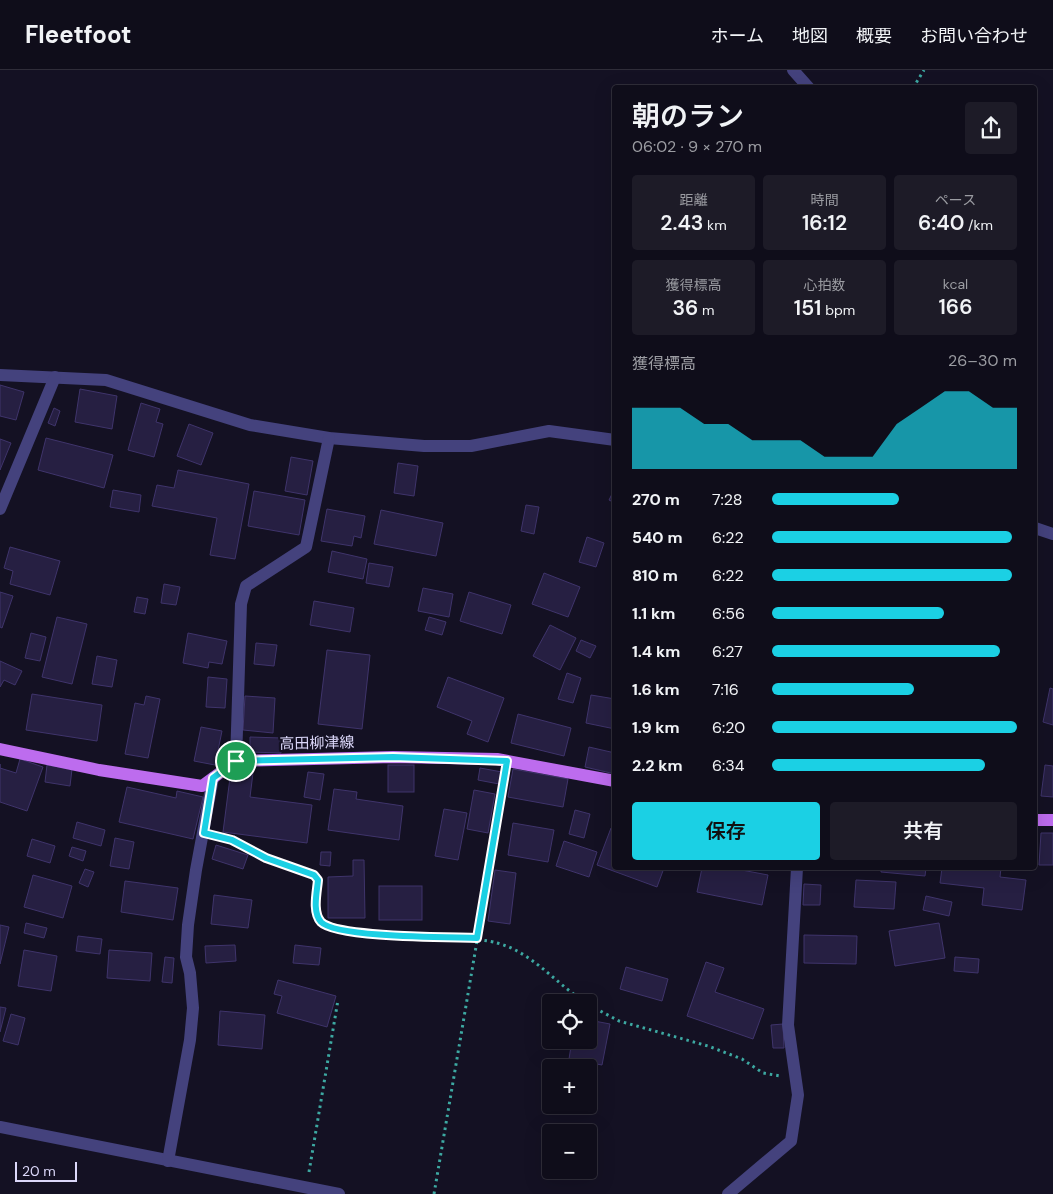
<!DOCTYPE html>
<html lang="ja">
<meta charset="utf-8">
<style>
:root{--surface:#0f0d1a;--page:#1d1b27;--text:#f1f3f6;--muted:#9b9ca2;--line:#2f2d39;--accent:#1bd0e4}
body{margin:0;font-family:"DM Sans","Noto Sans JP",sans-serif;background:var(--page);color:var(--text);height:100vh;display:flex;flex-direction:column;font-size:19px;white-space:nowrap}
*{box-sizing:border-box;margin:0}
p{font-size:16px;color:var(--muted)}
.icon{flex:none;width:28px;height:28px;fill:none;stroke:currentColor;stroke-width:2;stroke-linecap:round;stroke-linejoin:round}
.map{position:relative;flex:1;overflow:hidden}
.drawer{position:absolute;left:612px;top:15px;width:425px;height:785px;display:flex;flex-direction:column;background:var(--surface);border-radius:5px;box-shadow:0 5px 20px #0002,0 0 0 1px var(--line)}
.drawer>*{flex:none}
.tools{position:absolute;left:542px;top:924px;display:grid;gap:10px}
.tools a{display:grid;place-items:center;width:55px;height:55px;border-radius:5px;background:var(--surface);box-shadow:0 5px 20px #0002,0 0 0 1px var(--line);font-size:25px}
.scale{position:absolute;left:15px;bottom:12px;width:62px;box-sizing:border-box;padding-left:5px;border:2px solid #dcd8fa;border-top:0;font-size:14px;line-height:18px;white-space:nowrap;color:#dcd8fa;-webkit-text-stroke:4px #141123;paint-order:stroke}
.pin{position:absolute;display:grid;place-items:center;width:42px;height:42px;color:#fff;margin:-21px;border:2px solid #fff;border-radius:50%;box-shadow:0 1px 5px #0007}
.round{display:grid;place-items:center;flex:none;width:52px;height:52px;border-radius:5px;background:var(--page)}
.summary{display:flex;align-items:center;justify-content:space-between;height:85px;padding:0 20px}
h1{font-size:28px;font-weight:600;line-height:38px}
.metrics{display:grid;grid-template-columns:repeat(3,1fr);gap:8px;height:85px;padding:5px 20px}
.metrics div{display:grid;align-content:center;border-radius:5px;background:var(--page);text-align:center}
.metrics b{font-size:21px;font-weight:600}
.metrics small{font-size:14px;font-weight:400}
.metrics p{font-size:14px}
.chart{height:140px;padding:10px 20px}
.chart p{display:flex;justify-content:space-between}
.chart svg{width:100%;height:90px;margin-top:5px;fill:var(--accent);opacity:.7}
.action{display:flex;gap:10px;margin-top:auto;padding:10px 20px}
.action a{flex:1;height:58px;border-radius:5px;background:var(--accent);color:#111;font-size:20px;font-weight:600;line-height:58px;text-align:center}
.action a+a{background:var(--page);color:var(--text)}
ul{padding:0 20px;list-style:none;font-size:16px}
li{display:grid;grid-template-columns:80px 60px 1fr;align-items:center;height:38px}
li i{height:12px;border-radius:6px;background:var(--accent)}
header{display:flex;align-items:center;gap:30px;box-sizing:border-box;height:70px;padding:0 25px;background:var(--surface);border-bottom:1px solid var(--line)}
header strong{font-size:24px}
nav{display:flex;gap:28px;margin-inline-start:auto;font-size:18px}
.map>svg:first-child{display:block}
</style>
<header>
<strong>Fleetfoot</strong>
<nav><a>ホーム</a><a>地図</a><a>概要</a><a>お問い合わせ</a></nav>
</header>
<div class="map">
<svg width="1053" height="1124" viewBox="0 0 1053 1124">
<rect width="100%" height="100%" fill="#141123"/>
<g fill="#261f42" stroke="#3f346b">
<path d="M0,315L24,322L16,350L0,346Z"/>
<path d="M80,319L117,326L112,359L75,352Z"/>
<path d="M141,333L160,339L156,352L163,354L154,387L128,380Z"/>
<path d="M54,338L60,341L55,356L48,353Z"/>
<path d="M189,354L213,363L201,395L177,386Z"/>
<path d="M46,368L113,385L104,418L38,400Z"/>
<path d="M0,369L11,373L0,400Z"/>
<path d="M291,387L313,391L307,425L285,421Z"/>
<path d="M398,393L418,396L414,426L394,423Z"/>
<path d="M178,400L249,414L235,489L210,485L217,448L152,436L157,415L174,418Z"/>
<path d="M615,418V433L609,430Z"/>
<path d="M113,420L141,425L139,442L110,437Z"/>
<path d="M254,421L305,430L299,465L248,456Z"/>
<path d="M526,435L539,437L534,464L521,461Z"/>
<path d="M327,439L365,446L361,468L354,466L352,476L321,471Z"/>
<path d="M381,440L443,453L436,486L374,474Z"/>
<path d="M587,467L604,473L596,497L579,492Z"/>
<path d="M10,477L60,491L50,525L10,514L13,501L4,498Z"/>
<path d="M332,481L367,489L363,509L328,502Z"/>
<path d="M369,493L393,497L389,517L366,513Z"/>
<path d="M544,503L580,517L568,547L532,534Z"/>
<path d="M164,514L180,517L176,535L161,533Z"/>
<path d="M423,518L453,524L449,547L418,541Z"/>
<path d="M0,522L13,526L2,558L0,557Z"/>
<path d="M469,522L511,535L502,564L460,551Z"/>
<path d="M137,527L148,529L145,544L134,542Z"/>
<path d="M314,531L354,538L350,562L310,555Z"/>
<path d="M57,547L87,554L72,614L42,607Z"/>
<path d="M429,547L446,552L442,565L425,560Z"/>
<path d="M550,555L576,568L560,600L533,586Z"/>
<path d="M31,563L46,567L40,591L25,588Z"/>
<path d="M188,563L227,571L222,594L209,592L208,598L183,593Z"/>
<path d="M581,570L596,576L590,588L576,581Z"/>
<path d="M256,573L277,575L274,596L254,594Z"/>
<path d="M327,580L370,585L362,659L318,654Z"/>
<path d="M97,586L117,590L112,617L92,614Z"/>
<path d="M0,591L22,601L15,615L4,610L0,617Z"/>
<path d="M567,603L581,608L573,633L558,629Z"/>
<path d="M208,607L227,609L225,638L206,637Z"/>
<path d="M448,607L504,628L488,672L467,664L472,651L437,637Z"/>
<path d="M1050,618L1053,619V655L1043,652Z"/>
<path d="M32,624L102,635L97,671L26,660Z"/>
<path d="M591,625L615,629V659L586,653Z"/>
<path d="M146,626L160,629L148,688L125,684L135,633L144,635Z"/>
<path d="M245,626L275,628L273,663L243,660Z"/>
<path d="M518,644L571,658L564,686L511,673Z"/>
<path d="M201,657L222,661L215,695L194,691Z"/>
<path d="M250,667L282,668L281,683L250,682Z"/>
<path d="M589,677L615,683V704L585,697Z"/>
<path d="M20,689L43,697L27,741L0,732V694V698L16,703Z"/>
<path d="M47,695L72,699L70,716L45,712Z"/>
<rect x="388" y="695" width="26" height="27"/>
<path d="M1045,695L1053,696V727L1041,726Z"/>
<path d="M480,698L502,702L499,714L478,710Z"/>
<path d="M513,699L568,709L563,737L508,727Z"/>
<path d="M231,700L253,703L250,727L312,735L307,773L223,762Z"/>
<path d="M308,702L324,704L320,730L304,727Z"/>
<path d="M127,717L176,728L177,721L203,727L193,769L119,752Z"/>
<path d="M334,719L357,722L356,729L403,736L399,770L328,760Z"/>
<path d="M474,720L495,724L488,763L467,759Z"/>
<path d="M444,739L467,743L458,790L435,786Z"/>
<path d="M575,740L590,744L584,768L569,764Z"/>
<path d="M77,752L105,760L101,776L73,768Z"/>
<path d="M513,753L554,760L548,792L508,785Z"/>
<path d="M611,758L615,760V798H664L657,817L597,795Z"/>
<path d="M1041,763H1053V795H1039Z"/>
<path d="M115,768L134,772L129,799L110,796Z"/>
<path d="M32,769L55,776L50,793L27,786Z"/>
<path d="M564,771L597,782L589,807L556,796Z"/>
<path d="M216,775L248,785L243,799L212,789Z"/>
<path d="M72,777L86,781L83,791L69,786Z"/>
<path d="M321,782H331L330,796L320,795Z"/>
<path d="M353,790H364L365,848H328V807L353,806Z"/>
<path d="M702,798H731L768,805L762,835L697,822Z"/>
<path d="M881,798H926L925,806L881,802Z"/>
<path d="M942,798H1001L1000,807L1026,810L1022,840L982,835L984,818L940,813Z"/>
<path d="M85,799L94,802L88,817L79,813Z"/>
<path d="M495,800L516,803L510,854L488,851Z"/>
<path d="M33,805L72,816L63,848L24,837Z"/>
<path d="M856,810L896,812L894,839L854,837Z"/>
<path d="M125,811L178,818L173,850L121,842Z"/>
<path d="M804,814L821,815L820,835H803Z"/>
<rect x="379" y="816" width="43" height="34"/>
<path d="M214,825L252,830L248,858L211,854Z"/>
<path d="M926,826L952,832L949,846L923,840Z"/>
<path d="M26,853L47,858L44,868L24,863Z"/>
<path d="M939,853L945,888L895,896L889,861Z"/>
<path d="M0,855L9,857L0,894Z"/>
<path d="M804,865L857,866L856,894L804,893Z"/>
<path d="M78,866L102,869L100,884L76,881Z"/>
<path d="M235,875L236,891L206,893L205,876Z"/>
<path d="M295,875L321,878L319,895L293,893Z"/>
<path d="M24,880L57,886L51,921L18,916Z"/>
<path d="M109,880L152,883L150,911L107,908Z"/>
<path d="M165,887L174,888L172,913L162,912Z"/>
<path d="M955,887L979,889L978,903L954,901Z"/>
<path d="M706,892L724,898L715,922L764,939L753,969L687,946Z"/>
<path d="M626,897L668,909L662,931L620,919Z"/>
<path d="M278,910L336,926L327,957L277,943L282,926L274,924Z"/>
<path d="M0,937L6,938L0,962Z"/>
<path d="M220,941L265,945L262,979L218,975Z"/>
<path d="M11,944L25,948L18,975L3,971Z"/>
<path d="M589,950L610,954L602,995L569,989L572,970H589Z"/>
<path d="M783,954L784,978H773L771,955Z"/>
</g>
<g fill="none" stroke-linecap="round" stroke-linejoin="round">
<g stroke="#3da9a2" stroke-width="3" stroke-dasharray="2.5 4" stroke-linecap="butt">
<path d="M913,18L924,0"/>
<path d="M218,765L251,778L266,788L314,805L318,811C317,822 312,842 321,851C338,869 464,863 497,873C532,882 555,913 585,932"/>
<path d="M589,935L619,951L708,976L742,989L763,1003L780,1006"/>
<path d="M309,1102L338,930"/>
<path d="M434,1124L505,706"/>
</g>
<g stroke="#44427d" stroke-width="12">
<path d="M793,0L809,18"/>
<path d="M0,305L106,310L250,355L329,368L424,376H471L549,361L615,370"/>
<path d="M0,439L55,307"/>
<path d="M1035,458L1053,464"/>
<path d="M236,691L241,534L246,516L306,477L329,368"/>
<path d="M0,1057L339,1124"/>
<path d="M168,1091L190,970L193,938L190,903L186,887L188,855L196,800L213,708"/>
<path d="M728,1124L791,1071L798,1025L788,955L797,798"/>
</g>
<g stroke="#bd6cee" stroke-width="12">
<path d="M0,679L99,700L202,716L236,691L393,687L497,689L615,711"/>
<path d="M1035,750H1053"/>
</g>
</g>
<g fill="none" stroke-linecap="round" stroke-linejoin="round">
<defs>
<path id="route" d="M393,687L507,691L477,868C449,867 337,868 321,852C312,842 317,822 318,810L314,805L266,788L232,770L204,763L213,708L236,691Z"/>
</defs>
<use href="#route" stroke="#fff" stroke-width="10"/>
<use href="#route" stroke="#1bd0e4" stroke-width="6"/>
</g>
<g text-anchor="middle" stroke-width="4.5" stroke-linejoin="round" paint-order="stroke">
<g font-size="15" fill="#dcd8fa" stroke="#141123">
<text transform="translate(317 673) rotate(-1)" y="5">高田柳津線</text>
</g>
</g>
</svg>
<div class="tools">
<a><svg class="icon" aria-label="locate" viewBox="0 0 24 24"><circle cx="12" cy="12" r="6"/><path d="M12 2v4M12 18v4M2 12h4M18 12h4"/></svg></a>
<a>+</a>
<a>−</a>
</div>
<div class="scale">20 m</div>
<div class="pin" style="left:236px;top:691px;background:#1e9e55"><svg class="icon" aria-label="arrive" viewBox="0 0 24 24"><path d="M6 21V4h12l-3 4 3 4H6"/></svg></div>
<section class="drawer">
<div class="summary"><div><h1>朝のラン</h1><p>06:02 · 9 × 270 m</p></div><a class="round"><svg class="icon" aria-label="share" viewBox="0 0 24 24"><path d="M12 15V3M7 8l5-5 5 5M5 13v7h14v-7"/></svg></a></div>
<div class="metrics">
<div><p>距離</p><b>2.43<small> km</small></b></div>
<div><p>時間</p><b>16:12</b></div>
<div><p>ペース</p><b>6:40<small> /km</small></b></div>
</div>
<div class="metrics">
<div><p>獲得標高</p><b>36<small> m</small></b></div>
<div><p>心拍数</p><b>151<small> bpm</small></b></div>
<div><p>kcal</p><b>166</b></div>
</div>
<div class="chart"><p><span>獲得標高</span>26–30 m</p>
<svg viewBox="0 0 160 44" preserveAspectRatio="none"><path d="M0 44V14L10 14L20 14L30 22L40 22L50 30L60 30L70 30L80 38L90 38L100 38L110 22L120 14L130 6L140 6L150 14L160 14V44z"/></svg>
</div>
<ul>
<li><b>270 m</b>7:28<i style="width:52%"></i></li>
<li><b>540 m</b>6:22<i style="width:98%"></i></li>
<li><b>810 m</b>6:22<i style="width:98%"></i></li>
<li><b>1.1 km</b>6:56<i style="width:70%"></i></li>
<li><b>1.4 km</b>6:27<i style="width:93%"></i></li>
<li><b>1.6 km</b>7:16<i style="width:58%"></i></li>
<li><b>1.9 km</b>6:20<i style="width:100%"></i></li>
<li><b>2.2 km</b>6:34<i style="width:87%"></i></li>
</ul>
<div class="action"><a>保存</a><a>共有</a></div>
</section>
</div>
